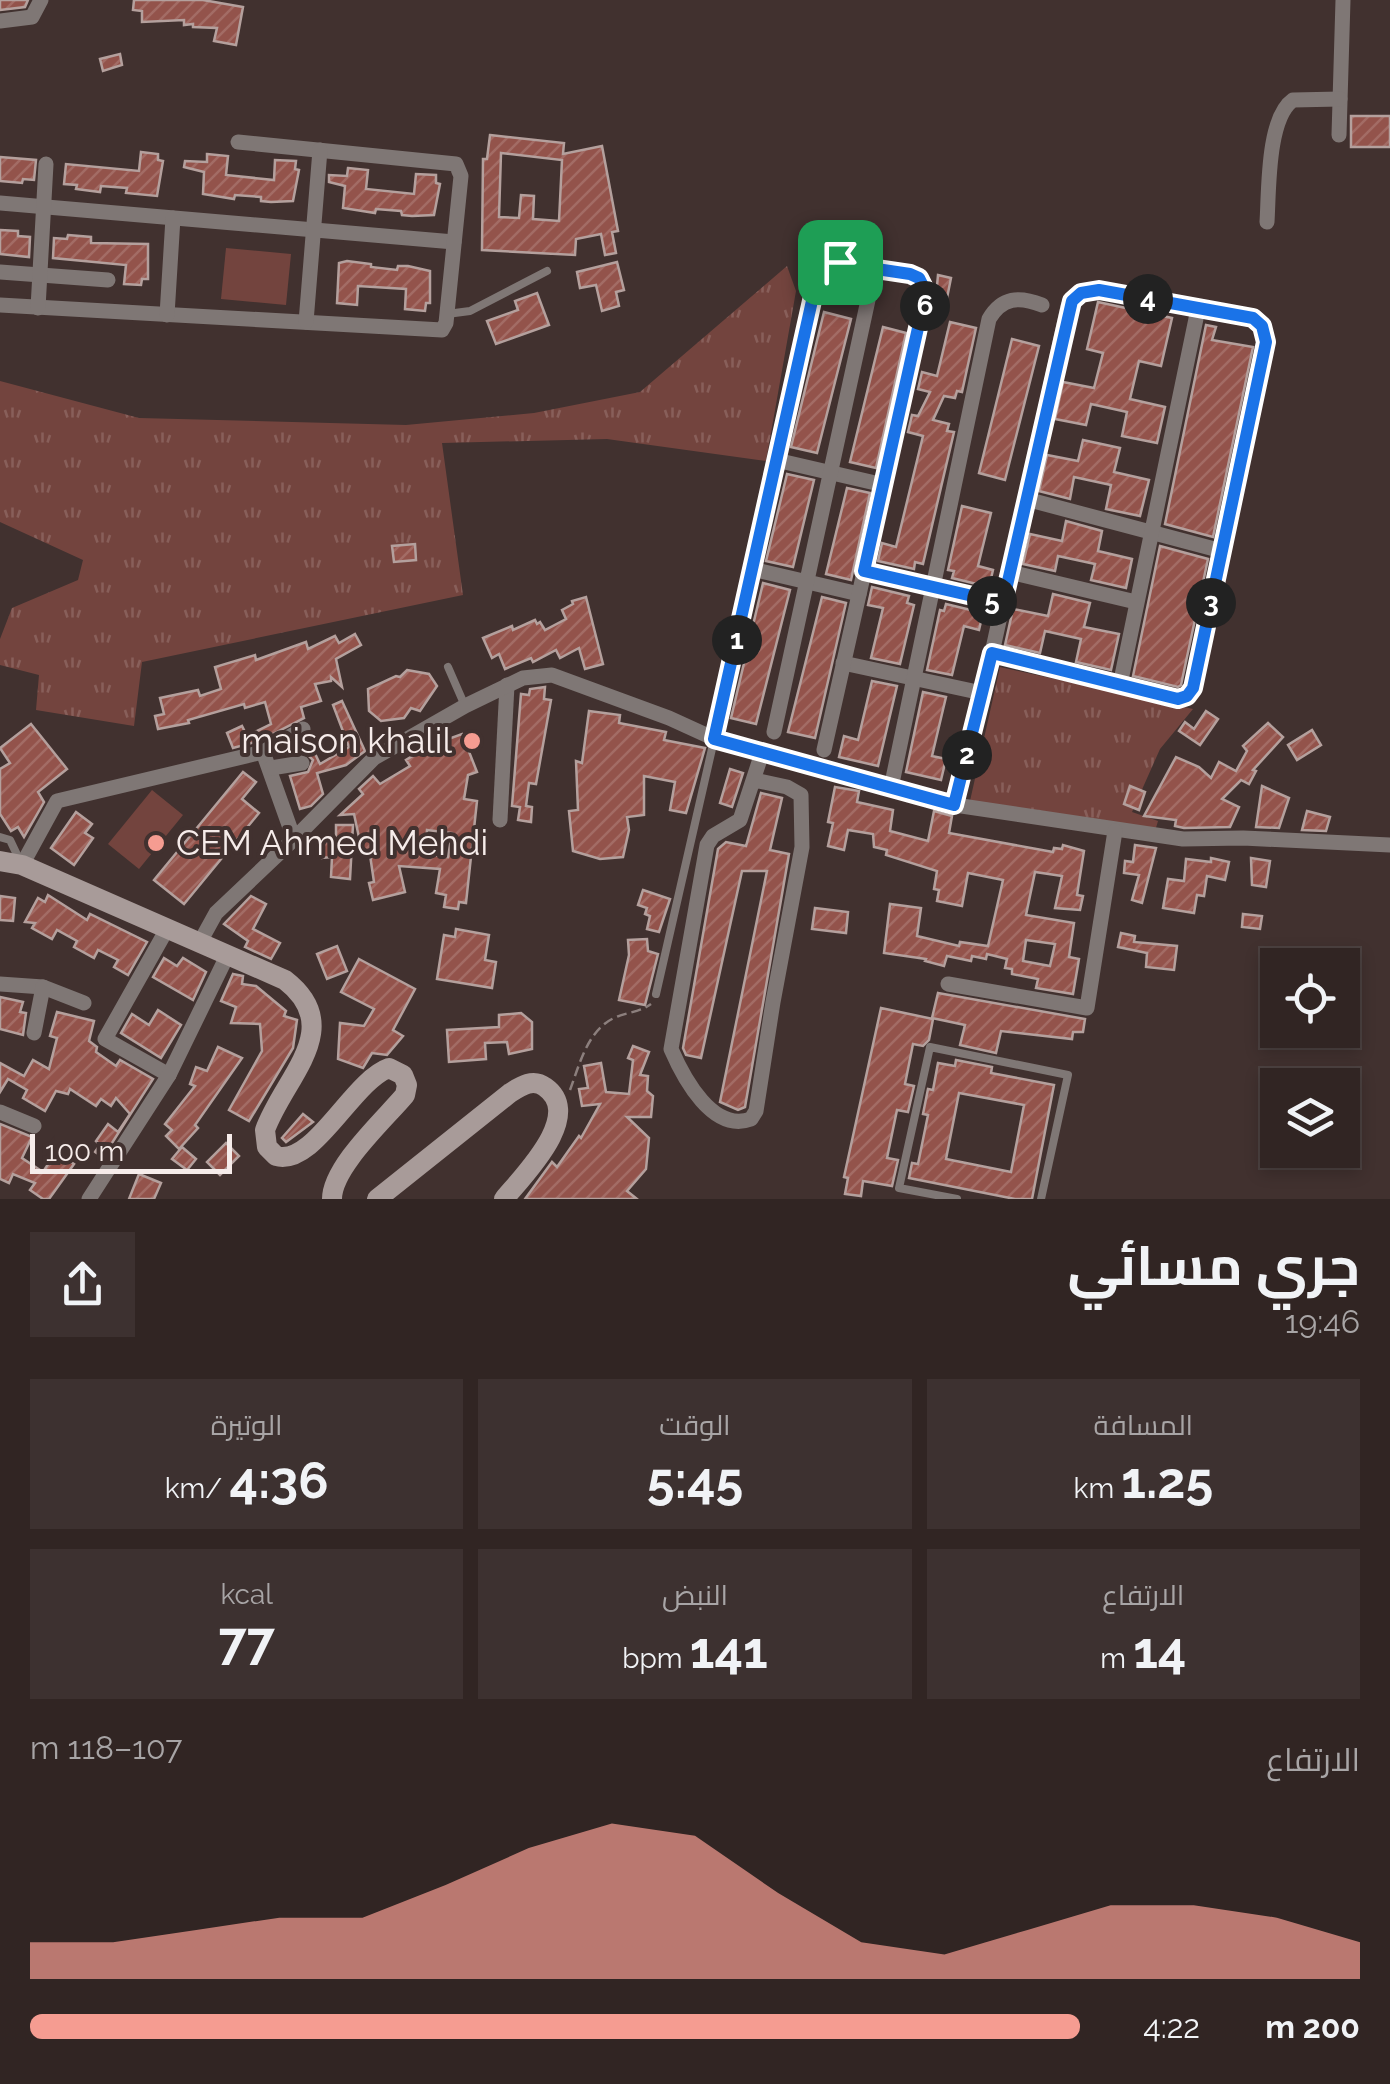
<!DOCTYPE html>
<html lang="ar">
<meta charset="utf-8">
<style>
:root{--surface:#312523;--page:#3d3130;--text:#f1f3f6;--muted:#a8a5a6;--line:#4c4241;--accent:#f59c91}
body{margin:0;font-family:Raleway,Cairo,sans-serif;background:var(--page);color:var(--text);direction:rtl;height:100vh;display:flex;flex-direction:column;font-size:38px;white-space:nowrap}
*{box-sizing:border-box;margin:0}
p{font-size:32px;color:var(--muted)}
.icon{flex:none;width:55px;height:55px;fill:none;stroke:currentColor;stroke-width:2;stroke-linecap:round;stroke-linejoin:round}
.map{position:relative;height:1199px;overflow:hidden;direction:ltr}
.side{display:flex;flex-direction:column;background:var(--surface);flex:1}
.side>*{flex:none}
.buttons{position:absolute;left:1260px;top:948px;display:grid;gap:20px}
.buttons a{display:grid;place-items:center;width:100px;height:100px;border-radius:0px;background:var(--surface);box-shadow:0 5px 15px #0003,0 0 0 2px var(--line);font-size:50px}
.scale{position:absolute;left:30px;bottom:25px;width:202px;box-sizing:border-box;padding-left:10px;border:5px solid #f6ecea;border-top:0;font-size:28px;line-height:35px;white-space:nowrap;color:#f6ecea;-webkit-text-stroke:8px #41312f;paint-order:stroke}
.pin{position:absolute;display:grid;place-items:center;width:85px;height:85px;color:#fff;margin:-42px;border-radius:20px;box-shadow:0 5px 15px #0006}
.km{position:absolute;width:50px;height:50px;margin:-25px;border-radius:50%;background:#222;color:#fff;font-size:28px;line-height:50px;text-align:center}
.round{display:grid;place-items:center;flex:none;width:105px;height:105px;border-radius:0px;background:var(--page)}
.head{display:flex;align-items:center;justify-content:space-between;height:170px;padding:0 30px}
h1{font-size:55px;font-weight:700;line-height:75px}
.stats{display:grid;grid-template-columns:repeat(3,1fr);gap:15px;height:170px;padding:10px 30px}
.stats div{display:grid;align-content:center;border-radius:0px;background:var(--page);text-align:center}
.stats b{font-size:50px;font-weight:700}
.stats small{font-size:28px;font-weight:400}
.stats p{font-size:28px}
.chart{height:280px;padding:20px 30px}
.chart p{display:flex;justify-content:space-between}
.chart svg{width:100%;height:180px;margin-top:10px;fill:var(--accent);opacity:.7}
ul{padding:0 30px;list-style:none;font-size:32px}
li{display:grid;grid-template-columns:160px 120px 1fr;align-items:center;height:75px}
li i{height:25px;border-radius:12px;background:var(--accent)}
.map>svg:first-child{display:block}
</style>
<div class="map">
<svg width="1390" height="1199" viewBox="0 0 1390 1199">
<defs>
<pattern id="grass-tufts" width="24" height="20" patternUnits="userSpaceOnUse" patternTransform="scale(2.5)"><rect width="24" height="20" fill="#73443e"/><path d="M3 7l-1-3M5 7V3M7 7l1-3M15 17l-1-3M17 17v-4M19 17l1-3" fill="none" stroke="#885f5a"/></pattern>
<pattern id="building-hatch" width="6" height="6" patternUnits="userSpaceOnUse" patternTransform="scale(2.5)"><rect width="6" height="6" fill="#93534b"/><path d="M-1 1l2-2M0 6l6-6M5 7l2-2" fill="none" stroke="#a36c65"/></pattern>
</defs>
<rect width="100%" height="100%" fill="#41312f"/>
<g fill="url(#grass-tufts)">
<path d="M787,266L796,291L766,461L607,439L442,443L463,595L142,662L134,726L36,710L39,675L0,665V639L12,608L78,580L83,560L0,522V381L139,418L406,425L534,413L640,392Z"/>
<path d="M1000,667L1193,709L1160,749L1132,812L1158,821L1155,831L970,801Z"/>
</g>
<g fill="#73443e">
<path d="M226,248L291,254L286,305L221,299Z"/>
<path d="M152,790L183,815L139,869L108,844Z"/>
</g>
<g fill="url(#building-hatch)" stroke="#b4a09d" stroke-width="2.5" fill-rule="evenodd">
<path d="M0,0H28L25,7L0,10Z"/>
<path d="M134,0H203L243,7L236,45L214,41L217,28L193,27V24L184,25V20L142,22V11L133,10Z"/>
<path d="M120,54L122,65L103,71L100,59Z"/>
<rect x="1351" y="116" width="39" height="31"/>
<path d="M490,135L564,143L563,154L602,146L618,231L612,232L616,253L605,255L601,234L576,239L575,255L482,250L483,159H487ZM501,153L562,160L559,221L533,219L534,196L521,195L519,218L499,217Z"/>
<path d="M141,152L158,154V160L163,161L157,196L126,193L127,188L101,186L100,192L76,189L77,185L64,184L66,164L139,171Z"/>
<path d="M207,154L228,156L226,175L274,180L275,160L296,161L295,169L299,170L293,201L271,202L261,201V197L235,195L234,199L203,194L204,172L184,167L185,161L207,162Z"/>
<path d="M0,157L36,160L34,180L23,179L22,183L0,181Z"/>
<path d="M348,168L368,170L366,189L414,194L416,174L436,175V183L440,184L434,215L412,216L402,215L401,211L376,209L375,213L343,208L345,186L329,182V175L347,176Z"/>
<path d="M0,230L18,231V236L30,237L29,257L0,254Z"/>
<path d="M68,235L91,237V243L148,244V279H142L141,285L124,284L126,265L53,258L54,238L67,239Z"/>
<path d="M347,261L371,264V267L397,270L398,266H408L430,271V303H426L425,311L405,309L406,289L358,286L357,305L337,303L339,263Z"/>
<path d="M617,262L624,290L616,292L619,306L602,311L596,285L580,288L577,272Z"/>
<path d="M938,275L951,278L945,308H935Z"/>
<path d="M537,293L549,325L496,344L487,321L518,310L515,301Z"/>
<path d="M1098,302L1172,318L1161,366L1139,361L1130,399L1165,407L1157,443L1122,436L1127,412L1091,404L1086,425L1055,419L1063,382L1094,388L1103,353L1087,349Z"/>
<path d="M824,312L851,319L817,453L791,447Z"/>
<path d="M950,322L976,328L962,392L957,391L955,398L944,396L933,420L949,424L947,431L954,432L923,564L915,562L914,569L878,561L882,543L896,547L923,436L908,432L912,415L918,416L930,392L918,389L922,372L937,376Z"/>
<path d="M1206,325L1216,327L1212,340L1253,347L1213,537L1165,524Z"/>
<path d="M883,327L906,333L876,468L850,462Z"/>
<path d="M1012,339L1039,346L1005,480L979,473Z"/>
<path d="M1083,440L1120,448L1114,472L1149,480L1140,516L1106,509L1111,485L1074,477L1070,499L1039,491L1047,455L1078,461Z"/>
<path d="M787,474L814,480L793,567L766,561Z"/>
<path d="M847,488L870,493L851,580L826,574Z"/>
<path d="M962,506L991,513L978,566L993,570L989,587L952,578L954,571L948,570Z"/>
<path d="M1066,521L1102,531L1098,551L1132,559L1126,588L1091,580L1095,564L1058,556L1055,571L1023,564L1030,534L1062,541Z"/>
<path d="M415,544L416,560L394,562L392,546Z"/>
<path d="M1160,546L1208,559L1181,685L1178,687L1133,676Z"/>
<path d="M763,583L790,590L756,724L731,718Z"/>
<path d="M872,587L909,596L907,603L914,605L900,664L871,658L883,608L868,605Z"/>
<path d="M1053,594L1090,603L1084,627L1119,634L1111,670L1076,662L1081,639L1045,631L1040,653L1005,645L1013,609L1048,616Z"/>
<path d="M586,597L603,664L585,669L579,648L560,658L556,650L533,662L531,658L505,669L499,654L492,658L483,638L512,626L513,630L535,620L537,624L540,622L545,630L566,619L562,610L573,604L572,601Z"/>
<path d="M822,597L846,603L815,738L788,732Z"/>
<path d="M946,604L983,613L979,630L964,626L952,675L927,670L940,610L944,611Z"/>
<path d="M355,634L361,645L336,659L342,687L331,677V681L315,684L321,701L301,707L304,718L259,741L233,748L227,733L242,726L247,736L271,724L265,702L245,708L244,704L188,720L189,723L158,729L155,716L164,714L160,698L198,690L200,696L221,689L215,667L255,655L256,660L306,642L308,649L335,636L339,643Z"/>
<path d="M407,670L429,674L437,686L420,711L411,708L404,718L381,721L369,711L368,689L396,676L400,677Z"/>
<path d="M872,681L897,686L878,766L839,757L844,736L858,740Z"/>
<path d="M545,687L544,699L551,700L536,784L529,783L526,806L532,807L531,822L518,820L520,807L512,806L521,694L529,695L530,689Z"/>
<path d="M923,692L946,697L932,756L946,759L941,780L906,772Z"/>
<path d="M342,701L365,751L346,765L317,773L323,794L311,806L300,809L290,776L308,772L313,760L305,752L280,755L308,739L320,764L349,747L333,705Z"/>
<path d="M589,711L620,715L619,723L666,732L664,740L705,748L686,813L670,810L675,782L644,776V815L627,817L629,830L623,857L600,859L573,851L569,811L578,810L576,761L582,763Z"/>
<path d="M1206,711L1218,719L1200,745L1179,731L1185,722L1194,729Z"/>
<path d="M1268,723L1283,737L1253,770L1256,771L1249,784L1241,780L1222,799L1239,807L1230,827L1184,828L1175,826L1176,820L1144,816L1176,757L1199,767L1211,778L1219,762L1236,771L1247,751L1243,746Z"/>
<path d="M31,724L67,769L38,792L44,802L24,837L18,827L11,831L0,814V769L10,763L0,748Z"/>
<path d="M1312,730L1321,745L1297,760L1288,745Z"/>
<path d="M462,734L477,772L468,775L464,799L477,801L466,903L459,902L458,909L444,907L446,895L436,893L440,869L399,866L405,892L373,900L369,883L374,882L370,855L363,856L354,814L340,815L363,794L359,789L373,776L380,784L410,766L406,760L429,746ZM427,830L452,833L448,857L425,854Z"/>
<path d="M730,769L743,773L732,807L720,803Z"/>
<path d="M243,772L256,782L242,799L259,813L184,904L154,880Z"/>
<path d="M1130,786L1145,792L1139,810L1124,804Z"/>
<path d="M1262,786L1289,798L1279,828L1256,827Z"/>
<path d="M835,787L859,791L857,802L893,810L890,831L928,841L934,811L952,816L949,833L1053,852L1054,848L1062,849L1063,845L1084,851L1077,895L1083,896L1080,910L1055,908L1062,876L1035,872L1026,915L1074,923L1069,957L1079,959L1073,994L1036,988L1038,979L1012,974V969L1005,968L1007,959L987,954L986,959L972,956L971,961L947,956L944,966L925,961L926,959L884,953L890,904L921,908L917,936L959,946L960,942L988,946L1003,880L968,873L962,906L937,901L939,890L934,889L937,871L886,855L887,850L874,847L873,834L848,830L844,850L828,846L833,823L828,822ZM1026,940L1055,944L1050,966L1023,961Z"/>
<path d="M761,793L782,798L770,850L789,854L745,1107L738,1110L720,1102L767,871H742L701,1058L686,1055L683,1048L718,849L726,842L746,846Z"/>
<path d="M1307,811L1330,817L1326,831L1302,830Z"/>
<path d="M76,812L92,824L85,833L93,838L74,865L51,848Z"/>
<path d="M336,825H353L350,879L331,877L332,857L322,858L321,842L336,841Z"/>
<path d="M1135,845L1156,848L1142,903L1132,900L1139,875L1124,873L1125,861L1133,862Z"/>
<path d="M1211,858L1229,862L1225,880L1207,876L1204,896L1197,895L1194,913L1163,908L1168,879L1184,881L1186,859L1211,862Z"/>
<path d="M1251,858L1270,861L1266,887L1252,885Z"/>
<path d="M643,890L670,899L659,932L647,929L650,916L645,914L647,908L638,905Z"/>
<path d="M48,895L87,920L90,914L147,942L128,975L114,967L118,960L98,950L94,958L74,947L77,941L57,930L52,939L32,928L35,923L25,922L38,898L45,902Z"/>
<path d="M0,896L15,898L13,921L0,920Z"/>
<path d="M251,896L266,904L253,929L280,943L271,959L245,947L248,941L224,924Z"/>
<path d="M815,908L848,912L846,933L812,929Z"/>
<path d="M1243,914L1262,916L1260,929L1242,927Z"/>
<path d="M456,929L489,935L485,960L496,962L492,988L437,979L444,935L455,937Z"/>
<path d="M1121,933L1135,936L1134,942L1177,946L1174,970L1146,967L1147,953L1118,947Z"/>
<path d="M647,939L648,951L658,954L645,1005L619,1000L629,955L628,940Z"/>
<path d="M337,946L347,971L327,979L317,954Z"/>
<path d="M164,958L177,966L183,958L206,972L193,1000L153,977Z"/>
<path d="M359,959L415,989L393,1030L403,1036L387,1055L372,1053L363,1068L338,1059L340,1023L364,1026L374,1009L341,992Z"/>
<path d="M233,974L243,976L242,984L256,986L286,1011L284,1016L297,1020L293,1048L249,1121L229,1110L262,1051L260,1024L231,1023L236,1007L221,1001Z"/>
<path d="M938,993L1085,1019L1083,1032H1073L1072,1039L1001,1031L996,1053L960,1045L965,1025L932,1018Z"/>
<path d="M0,997L23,1002L20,1012L26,1013L23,1035L0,1029Z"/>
<path d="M881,1008L933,1019L929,1040L923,1046L913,1044L905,1084L914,1086L908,1112L897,1110L887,1158L898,1160L892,1186L863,1181L861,1196L845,1194L848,1178L844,1177Z"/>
<path d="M158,1010L181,1025L161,1058L121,1033L132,1014L149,1025Z"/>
<path d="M57,1012L94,1021L89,1041L97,1047L96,1052L116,1066L120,1060L153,1079L103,1157L95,1152L100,1145L96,1141L108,1124L118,1132L130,1114L116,1098L111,1106L101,1099L96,1106L70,1089L68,1094L56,1091L45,1111L23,1098L27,1090L8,1079L0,1092V1063L24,1076L33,1060L49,1069L57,1038L50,1036Z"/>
<path d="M521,1013L532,1022V1049L509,1054L507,1042L485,1043L486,1059L449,1062L447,1030L499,1027V1015Z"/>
<path d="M633,1046L649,1052L640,1075L648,1076L647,1091L653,1096L651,1117H627L649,1138L646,1169L627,1191L637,1199H525L552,1162L557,1167L579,1136L581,1138L600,1104L582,1106L579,1089L588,1088L584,1066L601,1063L606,1092L629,1094L633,1060L628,1058Z"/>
<path d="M218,1047L242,1058L195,1125L198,1128L179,1149L166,1136L172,1130L165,1124L195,1086L190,1084L196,1067L207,1071Z"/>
<path d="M956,1060L992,1067L991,1073L1054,1085L1032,1199H1015L909,1178L912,1163L918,1164L928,1115L923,1114L928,1089L933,1090L938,1063L955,1066ZM959,1093L1024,1105L1011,1172L946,1159Z"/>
<path d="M303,1114L313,1122L286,1142L282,1138Z"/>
<path d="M0,1124L32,1137L22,1158L43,1172L56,1152L74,1164L49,1199H43L30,1190L35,1183L13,1174L9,1183L0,1179Z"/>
<path d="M226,1143L239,1156L220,1175L207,1162Z"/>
<path d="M182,1147L196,1159L187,1170L172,1159Z"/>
<path d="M139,1174L161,1183L154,1199H129Z"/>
</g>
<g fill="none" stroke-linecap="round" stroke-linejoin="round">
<path stroke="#8c7f7d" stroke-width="2.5" stroke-dasharray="10 5" stroke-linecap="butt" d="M570,1090C579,1066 587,1032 612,1019C625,1012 639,1013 651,1004"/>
<g stroke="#7f7775" stroke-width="8">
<path d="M447,314L470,311L547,271"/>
<path d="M448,667L465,706"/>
<path d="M0,837L10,840L20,861"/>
<path d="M656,994L714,740"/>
<path d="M957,1199L899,1188L930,1047L1068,1075L1041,1199"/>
</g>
<g stroke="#7f7775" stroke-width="15">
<path d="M0,21L32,17L41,0"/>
<path d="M1339,135L1343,0"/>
<path d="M0,203L454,242"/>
<path d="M1267,222C1269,191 1267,118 1293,100L1340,99"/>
<path d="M0,272L108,280"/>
<path d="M0,305L442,330L446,323L461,176L456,164L238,142"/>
<path d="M38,308L46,164"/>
<path d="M167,315L173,218"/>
<path d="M306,322L320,150"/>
<path d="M776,460L884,485"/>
<path d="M1026,499L1222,551"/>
<path d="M752,569L859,594"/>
<path d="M864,571L1003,603"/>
<path d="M1010,572L1136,602"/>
<path d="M843,663L982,693"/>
<path d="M1120,685L1198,309"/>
<path d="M774,732L875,268"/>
<path d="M715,739L818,274L825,265L835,261L909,274L922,282L926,297L824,750"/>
<path d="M263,752L294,839"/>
<path d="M271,768L302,763"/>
<path d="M754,780L787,787L801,795L802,847L773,1002L756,1111L751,1119C713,1133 684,1079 671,1049L707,845L713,836L740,820L762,753"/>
<path d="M891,788L989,319C1002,297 1019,296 1042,305"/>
<path d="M955,805L992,653L1068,306L1081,293L1093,290L1258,321L1265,331L1266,342L1191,693L1178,699L992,653"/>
<path d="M500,820L507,685"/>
<path d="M22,865L57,801L263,752L303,729"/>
<path d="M167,929L105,1039L169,1075"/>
<path d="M200,942L216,913L294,839L374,758L465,706L523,678L552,675L669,718L715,739L955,805L1183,839L1243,838L1390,845"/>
<path d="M0,984L43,987L84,1003"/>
<path d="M948,984L1087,1008L1115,831"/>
<path d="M34,1033L43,987"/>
<path d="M0,1112L34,1126"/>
<path d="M89,1199L169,1075L227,956"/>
</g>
<g stroke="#a89b99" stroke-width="20">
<path d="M0,861L22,865L285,980C347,1028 284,1077 265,1130L267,1147L276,1156C314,1167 352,1081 389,1068L403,1075L407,1085L405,1095C384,1120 332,1167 332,1199"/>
<path d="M377,1199L510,1093C521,1086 533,1078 545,1087C585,1115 523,1176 504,1199"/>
</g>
</g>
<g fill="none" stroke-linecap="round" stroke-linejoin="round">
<defs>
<path id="route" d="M830,262L910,274L919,278L926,292L864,571L1003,603L1072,301L1081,293L1099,290L1253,318L1262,326L1266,342L1193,688L1187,696L1178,699L992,653L954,805L714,739L818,274Z"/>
</defs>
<use href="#route" stroke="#fff" stroke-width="20"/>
<use href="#route" stroke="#1a73e8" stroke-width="12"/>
</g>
<g fill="#f59c91" stroke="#41312f" stroke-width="4">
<circle cx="472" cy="741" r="10"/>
<circle cx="156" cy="843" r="10"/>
</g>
<g text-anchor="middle" stroke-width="8" stroke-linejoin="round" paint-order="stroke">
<g font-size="35" fill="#f6ecea" stroke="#41312f" text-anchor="end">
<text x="452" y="753">maison khalil</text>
<text x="176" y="855" text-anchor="start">CEM Ahmed Mehdi</text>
</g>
</g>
</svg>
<div class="buttons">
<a><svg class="icon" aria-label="locate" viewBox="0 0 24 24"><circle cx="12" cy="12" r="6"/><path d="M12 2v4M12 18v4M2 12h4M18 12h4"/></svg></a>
<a><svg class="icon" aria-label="layers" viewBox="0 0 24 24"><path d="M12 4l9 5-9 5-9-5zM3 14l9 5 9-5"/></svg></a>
</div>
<div class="scale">100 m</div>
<div class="pin" style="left:840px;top:262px;background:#1e9e55"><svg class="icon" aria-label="arrive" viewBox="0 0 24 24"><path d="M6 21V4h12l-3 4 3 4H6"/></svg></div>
<b class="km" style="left:737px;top:640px">1</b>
<b class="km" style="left:967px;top:755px">2</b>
<b class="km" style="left:1211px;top:603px">3</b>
<b class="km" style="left:1148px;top:299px">4</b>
<b class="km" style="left:992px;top:601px">5</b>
<b class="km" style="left:925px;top:306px">6</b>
</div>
<section class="side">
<div class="head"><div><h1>جري مسائي</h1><p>19:46</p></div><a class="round"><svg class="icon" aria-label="share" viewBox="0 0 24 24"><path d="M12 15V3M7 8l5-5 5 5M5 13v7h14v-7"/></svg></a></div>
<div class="stats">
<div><p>المسافة</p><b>1.25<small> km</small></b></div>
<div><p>الوقت</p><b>5:45</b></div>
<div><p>الوتيرة</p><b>4:36<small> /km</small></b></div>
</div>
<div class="stats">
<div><p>الارتفاع</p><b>14<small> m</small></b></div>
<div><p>النبض</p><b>141<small> bpm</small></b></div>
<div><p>kcal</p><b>77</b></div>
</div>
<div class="chart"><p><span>الارتفاع</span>107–118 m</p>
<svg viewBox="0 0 160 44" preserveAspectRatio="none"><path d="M0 44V35L10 35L20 32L30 29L40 29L50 21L60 12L70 6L80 9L90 23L100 35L110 38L120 32L130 26L140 26L150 29L160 35V44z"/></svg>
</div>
<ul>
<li><b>200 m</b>4:22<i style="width:100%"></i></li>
</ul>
</section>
